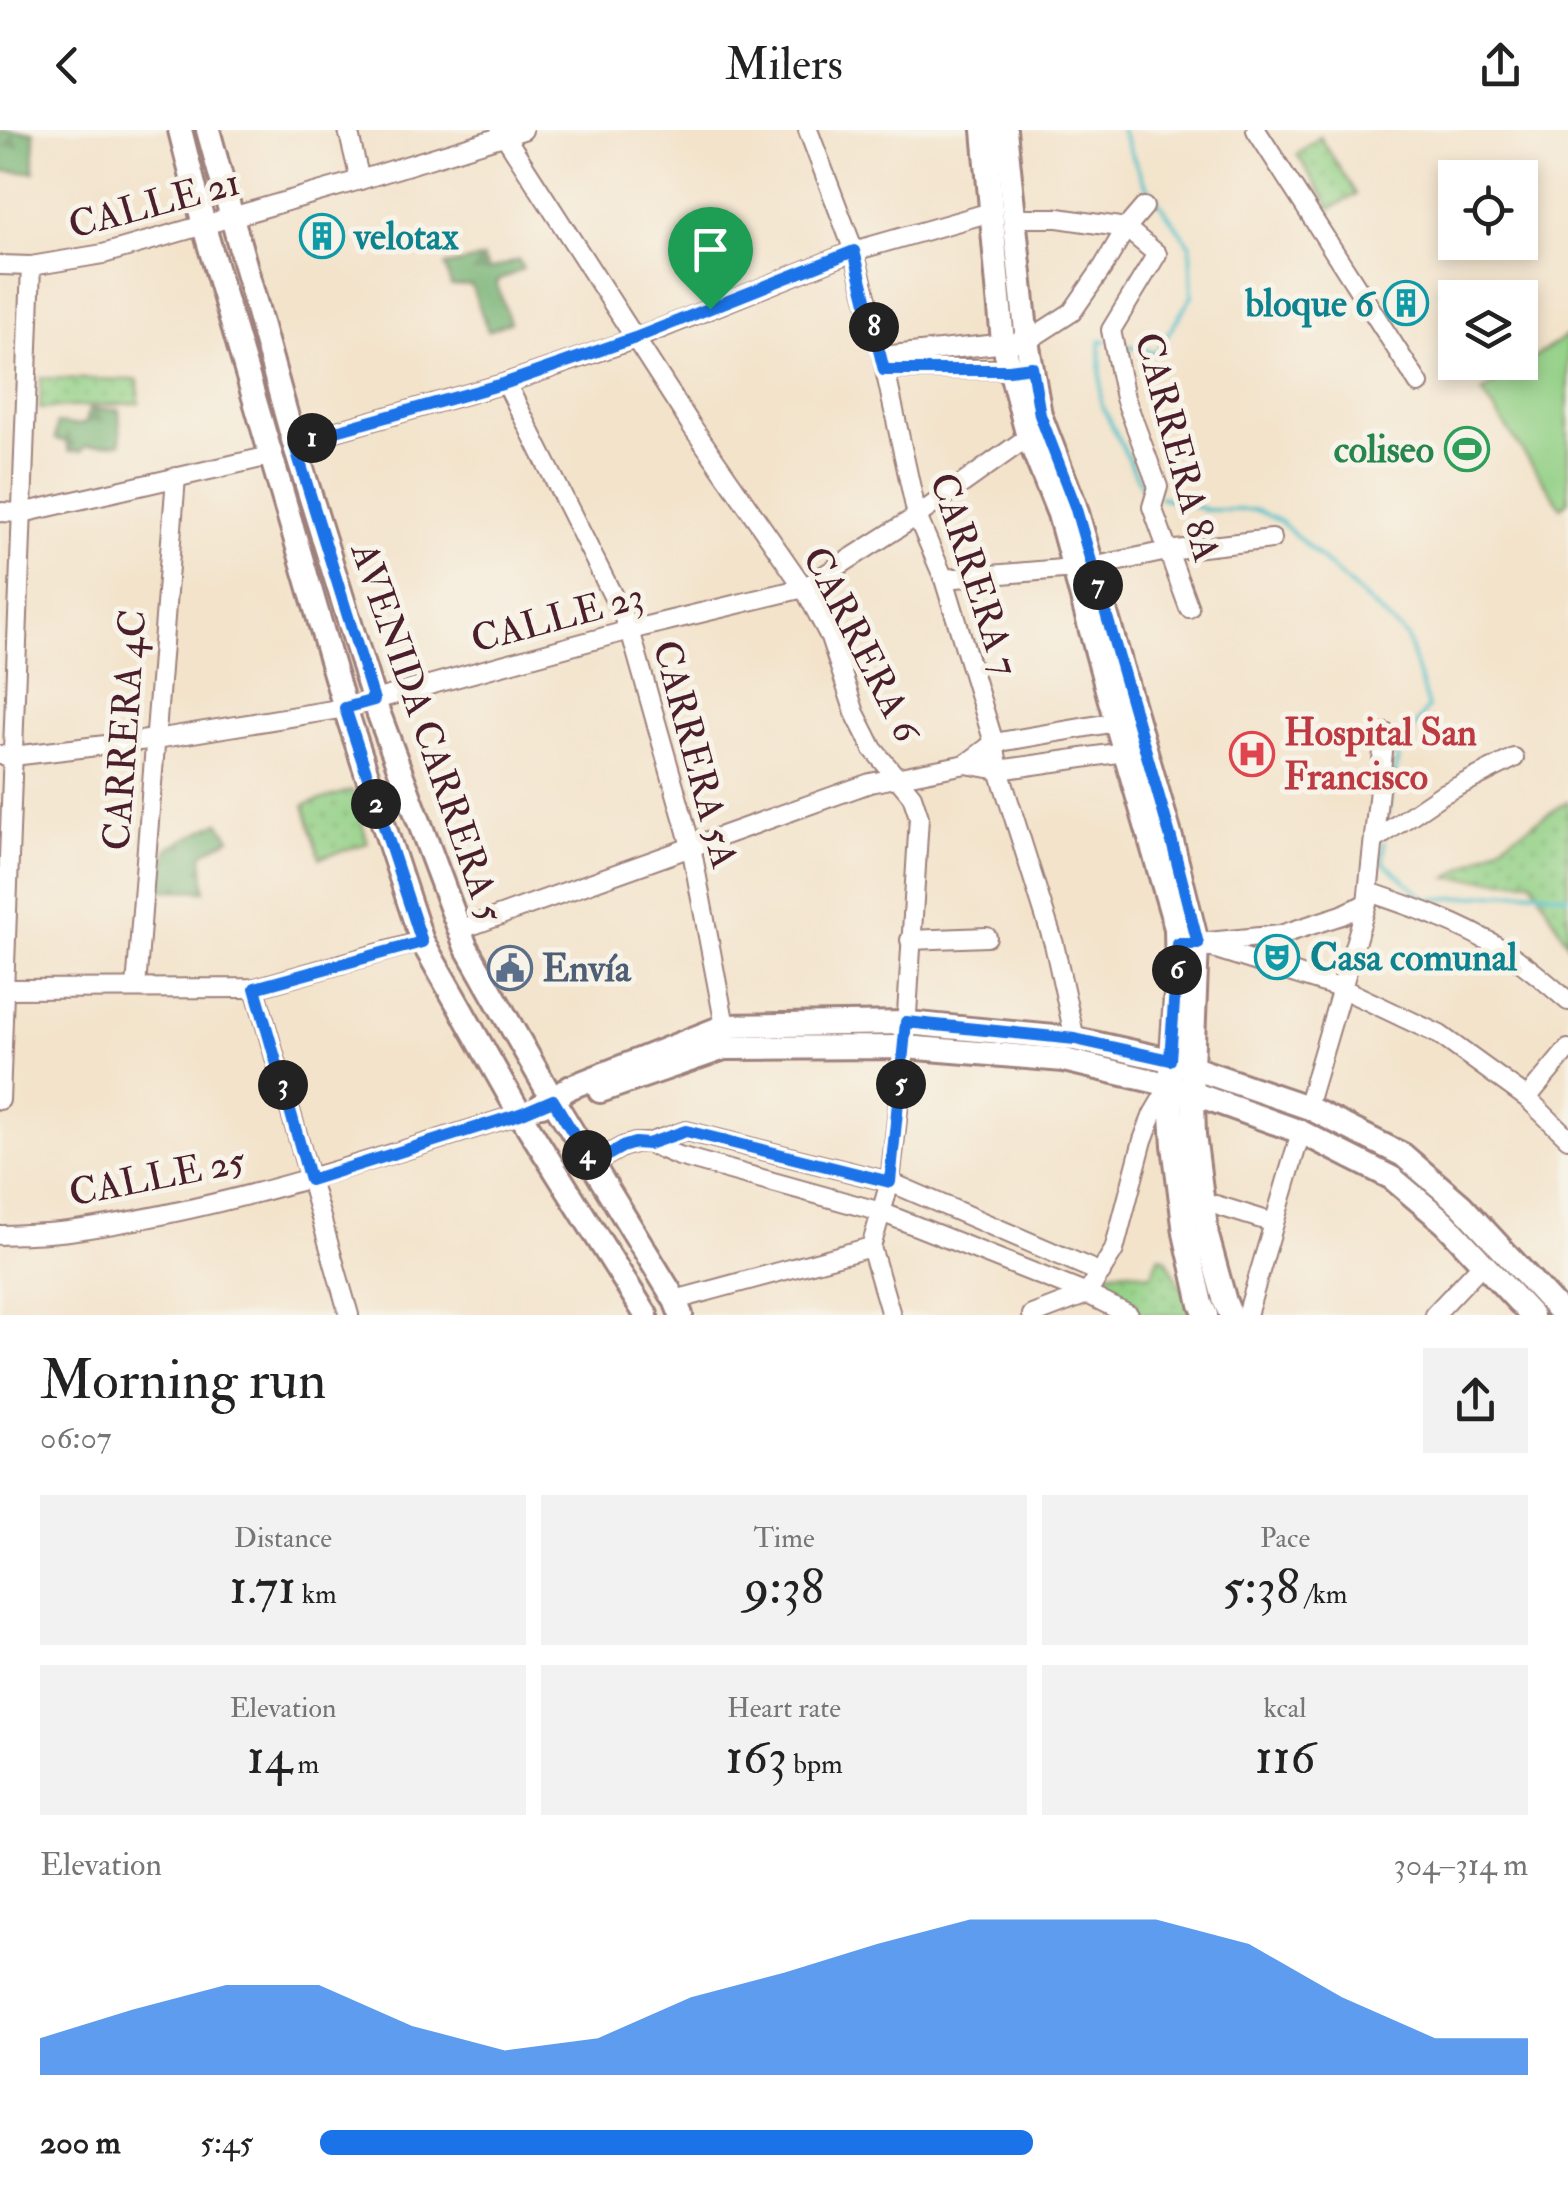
<!DOCTYPE html>
<meta charset="utf-8">
<style>
:root{--surface:#fff;--page:#f2f2f2;--text:#222;--muted:#767676;--accent:#1a73e8}
body{margin:0;font-family:"IM FELL Double Pica",serif;background:var(--page);color:var(--text);height:100vh;display:flex;flex-direction:column;font-size:38px;white-space:nowrap}
*{box-sizing:border-box;margin:0}
p{font-size:32px;color:var(--muted)}
.icon{flex:none;width:55px;height:55px;fill:none;stroke:currentColor;stroke-width:2;stroke-linecap:round;stroke-linejoin:round}
.map{position:relative;height:1185px;overflow:hidden}
.panel{display:flex;flex-direction:column;background:var(--surface);flex:1}
.panel>*{flex:none}
.fabs{position:absolute;left:1438px;top:30px;display:grid;gap:20px}
.fabs a{display:grid;place-items:center;width:100px;height:100px;border-radius:0px;background:var(--surface);box-shadow:0 5px 15px #0003;font-size:50px}
.pin{position:absolute;display:grid;place-items:center;width:85px;height:85px;color:#fff;margin:-102px -42px;border-radius:50% 50% 50% 0;rotate:-45deg;box-shadow:0 0 10px #0007}
.pin .icon{rotate:45deg}
.km{position:absolute;width:50px;height:50px;margin:-25px;border-radius:50%;background:#222;color:#fff;font-size:28px;line-height:50px;text-align:center}
.round{display:grid;place-items:center;flex:none;width:105px;height:105px;border-radius:0px;background:var(--page)}
.head{display:flex;align-items:center;justify-content:space-between;height:170px;padding:0 40px}
h1{font-size:55px;font-weight:600;line-height:75px}
.figures{display:grid;grid-template-columns:repeat(3,1fr);gap:15px;height:170px;padding:10px 40px}
.figures div{display:grid;align-content:center;border-radius:0px;background:var(--page);text-align:center}
.figures b{font-size:50px;font-weight:600}
.figures small{font-size:28px;font-weight:400}
.figures p{font-size:28px}
.chart{height:280px;padding:20px 40px}
.chart p{display:flex;justify-content:space-between}
.chart svg{width:100%;height:180px;margin-top:10px;fill:var(--accent);opacity:.7}
ul{padding:0 40px;list-style:none;font-size:32px}
li{display:grid;grid-template-columns:160px 120px 1fr;align-items:center;height:75px}
li i{height:25px;border-radius:12px;background:var(--accent)}
header{display:flex;justify-content:space-between;align-items:center;height:130px;padding:0 40px;background:var(--surface);font-size:45px;font-weight:600}
.map>svg:first-child{display:block}
</style>
<header><svg class="icon" aria-label="back" viewBox="0 0 24 24"><path d="M15 5l-7 7 7 7"/></svg>Milers<svg class="icon" aria-label="share" viewBox="0 0 24 24"><path d="M12 15V3M7 8l5-5 5 5M5 13v7h14v-7"/></svg></header>
<div class="map">
<svg width="1568" height="1185" viewBox="0 0 1568 1185">
<defs>
<pattern id="green-dots" width="8" height="8" patternUnits="userSpaceOnUse" patternTransform="scale(2.5)"><rect width="8" height="8" fill="#93d086"/><path d="M2 2h.1M6 6h.1" fill="none" stroke="#80b274" stroke-width="1.8" stroke-linecap="round"/></pattern>
<pattern id="forest-firs" width="22" height="20" patternUnits="userSpaceOnUse" patternTransform="scale(2.5)"><rect width="22" height="20" fill="#76b273"/><path d="M5 1l3.5 6h-7zM16 11l3.5 6h-7z" fill="#63905f"/></pattern>
</defs>
<rect width="100%" height="100%" fill="#f7f3e8"/>
<filter id="ink" filterUnits="userSpaceOnUse"><feTurbulence type="fractalNoise" baseFrequency=".01" numOctaves="2"/><feDisplacementMap in="SourceGraphic" scale="20" xChannelSelector="R" yChannelSelector="G"/><feConvolveMatrix kernelMatrix="1 2 1 2 8 2 1 2 1" color-interpolation-filters="sRGB"/></filter>
<filter id="wash" filterUnits="userSpaceOnUse"><feTurbulence type="fractalNoise" baseFrequency=".0048" numOctaves="4" result="noise"/><feDisplacementMap in="SourceGraphic" scale="40" xChannelSelector="R" yChannelSelector="G"/><feGaussianBlur stdDeviation="2.25" result="paint"/><feColorMatrix in="noise" values="0 0 0 0 0 0 0 0 0 0 0 0 0 0 0 0 0 1.4 0 .05"/><feComposite in="paint" operator="in"/></filter>
<g filter="url(#wash)">
<rect width="100%" height="100%" fill="#f3e3cb"/>
<g fill="url(#green-dots)" stroke="#6e7858" stroke-width="2.5">
<path d="M1320,7L1356,64L1331,79L1297,24Z"/>
<path d="M41,248L138,250L139,273L40,279Z"/>
<path d="M352,660L368,713L320,728L304,675Z"/>
<path d="M1568,671V814L1532,751L1448,748Z"/>
<path d="M1160,1126L1166,1129L1198,1185H1141L1095,1159L1106,1143L1126,1140L1151,1145Z"/>
</g>
<g fill="url(#forest-firs)" stroke="#60684f" stroke-width="2.5">
<path d="M0,0L34,2V42L0,41Z"/>
<path d="M483,128L489,140L519,130L523,139L496,152L510,192L488,201L471,155L451,156L445,136Z"/>
<path d="M89,279L119,280L121,313L85,316L82,321H69L66,312L55,309L57,293L76,295L86,293Z"/>
<path d="M219,692L230,708L202,724L205,761L159,760L168,718Z"/>
</g>
<path fill="#93d086" stroke="#6e7858" stroke-width="2.5" d="M1568,205V372L1561,377L1482,262Z"/>
<g fill="none" stroke-linecap="round" stroke-linejoin="round">
<g stroke="#53c0c9" stroke-width="4">
<path d="M1106,211L1100,210L1101,273L1145,363L1150,365"/>
<path d="M1120,214L1156,223L1192,166L1190,115L1144,52L1121,0"/>
<path d="M1160,367L1208,380H1256L1280,391L1407,507L1428,577L1399,622L1385,693"/>
<path d="M1384,713L1383,732L1428,770L1533,761L1568,766"/>
</g>
</g>
</g>
<g filter="url(#ink)">
<g fill="none" stroke-linecap="round" stroke-linejoin="round">
<defs>
<g id="minor">
<path d="M348,0L360,50"/>
<path d="M501,0L691,295L804,458L830,507L855,583L873,619L912,666L919,687L905,917L890,1052L871,1117L891,1185"/>
<path d="M808,0L854,121L882,226L917,386L944,449L994,613L999,640L1054,814L1075,909"/>
<path d="M1256,0L1419,254"/>
<path d="M1014,88H1058L1126,98L1157,124L1111,200L1125,268L1158,357L1152,377L1189,478"/>
<path d="M0,135L31,136L103,124L360,50L523,0"/>
<path d="M882,226L1027,211L1072,182L1103,137L1126,98L1144,77"/>
<path d="M885,239H1019"/>
<path d="M506,253L630,500L691,716L725,896V907"/>
<path d="M294,313L506,253L635,209L854,121L991,82"/>
<path d="M0,382L22,383L270,326"/>
<path d="M1092,437L1167,421L1272,409"/>
<path d="M944,449L1074,438"/>
<path d="M0,625L13,626L156,609L345,578L630,500L804,458L917,386L1028,307"/>
<path d="M966,634L994,613L1116,592"/>
<path d="M1376,709L1441,665L1514,628"/>
<path d="M1369,762C1413,777 1460,793 1500,818C1524,833 1546,852 1568,871"/>
<path d="M459,800L870,653L966,634L999,640L1124,622"/>
<path d="M910,810L987,807"/>
<path d="M1208,812L1280,805L1342,785L1367,773"/>
<path d="M1188,814L1197,813L1343,859L1440,905L1527,968L1568,1008"/>
<path d="M136,858L176,347"/>
<path d="M255,858L349,1185"/>
<path d="M0,859L255,858L422,811"/>
<path d="M1527,968L1568,919"/>
<path d="M0,970L31,136"/>
<path d="M1307,977L1367,773L1385,603"/>
<path d="M648,1013L679,1026L881,1082L1087,1164L1129,1185"/>
<path d="M592,1034L622,1017L635,1013H648L686,1001L890,1052L1101,1143"/>
<path d="M1216,1075L1274,1093"/>
<path d="M0,1105C23,1104 46,1104 69,1101C223,1080 372,1030 520,984"/>
<path d="M675,1170L871,1117"/>
<path d="M1032,1185L1087,1164L1114,1120L1143,1010L1153,984L1170,955"/>
<path d="M1247,1185L1301,1002"/>
<path d="M1434,1185L1483,1133"/>
</g>
<g id="major">
<path d="M180,0L207,107L345,578L422,811L520,984L646,1185"/>
<path d="M208,0L294,313L374,571L466,817L553,970L675,1170L681,1185"/>
<path d="M984,0L1003,212L1028,307L1059,384L1116,592L1176,798L1177,849L1170,955L1174,1015L1185,1103L1201,1174L1206,1185"/>
<path d="M1005,0L1027,211L1040,285L1075,376L1172,712L1197,813L1192,937L1194,1005L1207,1106L1225,1172L1231,1185"/>
<path d="M600,961L724,918L905,917L1064,930L1170,955L1301,1002L1392,1048L1444,1092L1531,1185"/>
<path d="M542,975L571,957L725,896L906,893L1075,909L1170,930L1307,977L1403,1025L1461,1075L1563,1185"/>
</g>
</defs>
<use href="#minor" stroke="#9e817b" stroke-width="22"/>
<use href="#major" stroke="#9e817b" stroke-width="28"/>
<use href="#minor" stroke="#fff" stroke-width="18"/>
<use href="#major" stroke="#fff" stroke-width="22"/>
</g>
</g>
<g fill="none" stroke-linecap="round" stroke-linejoin="round" filter="url(#ink)">
<defs>
<path id="route" d="M854,121L884,240H1009L1032,237L1040,285L1075,376L1172,712L1198,814H1178L1170,930L1075,909L906,892L890,1052L686,1001L648,1014L635,1013L622,1017L592,1034L553,970L520,984L310,1050L255,858L422,812L345,578L374,570L294,313L506,253L635,208Z"/>
</defs>
<use href="#route" stroke="#fff" stroke-width="20"/>
<use href="#route" stroke="#1a73e8" stroke-width="12"/>
</g>
<defs>
<symbol id="building-ring" viewBox="-11 -11 22 22"><circle r="9.5" fill="#f7f3e8" stroke="#0f9aa8" stroke-width="1.5"/><path d="M-4-6H4V6H1V3H-1V6H-4ZM-2.5-4.3h1.7v1.8h-1.7ZM.8-4.3h1.7v1.8H.8ZM-2.5-1h1.7V.8h-1.7ZM.8-1h1.7V.8H.8Z" fill="#0f9aa8"/></symbol>
<symbol id="stadium-ring" viewBox="-11 -11 22 22"><circle r="9.5" fill="#f7f3e8" stroke="#2e9e5b" stroke-width="1.5"/><path d="M0-5a6.5 5 0 1 0 0 10a6.5 5 0 1 0 0-10ZM-3.5-1.8h7v3.6h-7Z" fill="#2e9e5b"/></symbol>
<symbol id="hospital-ring" viewBox="-11 -11 22 22"><circle r="9.5" fill="#f7f3e8" stroke="#e0444e" stroke-width="1.5"/><path d="M-5-5h3v3.5h4V-5h3V5h-3V1.5h-4V5h-3Z" fill="#e0444e"/></symbol>
<symbol id="theatre-ring" viewBox="-11 -11 22 22"><circle r="9.5" fill="#f7f3e8" stroke="#0f9aa8" stroke-width="1.5"/><path d="M-5-5.5Q0-4 5-5.5V0Q5 5 0 6Q-5 5-5 0ZM-3.3-2.5H-1v1.5H-3.3ZM1-2.5H3.3v1.5H1ZM-2.8 1Q0 5.5 2.8 1Z" fill="#0f9aa8"/></symbol>
<symbol id="civic-ring" viewBox="-11 -11 22 22"><circle r="9.5" fill="#f7f3e8" stroke="#5c6f8a" stroke-width="1.5"/><path d="M-.6-6.5H3V-4.5H.6V-3L4-1V1h2V6H-6V1h2V-1L-.6-3ZM-1.2 2.5V6h2.4V2.5Z" fill="#5c6f8a"/></symbol>
</defs>
<g fill-rule="evenodd">
<use href="#building-ring" x="297" y="81" width="50" height="50"/>
<use href="#building-ring" x="1381" y="148" width="50" height="50"/>
<use href="#stadium-ring" x="1442" y="294" width="50" height="50"/>
<use href="#hospital-ring" x="1227" y="599" width="50" height="50"/>
<use href="#theatre-ring" x="1252" y="802" width="50" height="50"/>
<use href="#civic-ring" x="485" y="813" width="50" height="50"/>
</g>
<g text-anchor="middle" stroke-width="10" stroke-linejoin="round" paint-order="stroke">
<g font-size="38" fill="#4a1f2b" stroke="#f7f3e8">
<text transform="translate(154 73) rotate(-15)" y="13">CALLE 21</text>
<text transform="translate(1178 317) rotate(75)" y="13">CARRERA 8A</text>
<text transform="translate(975 444) rotate(72)" y="13">CARRERA 7</text>
<text transform="translate(557 487) rotate(-15)" y="13">CALLE 23</text>
<text transform="translate(862 514) rotate(63)" y="13">CARRERA 6</text>
<text transform="translate(124 600) rotate(-86)" y="13">CARRERA 4C</text>
<text transform="translate(428 602) rotate(71)" y="13">AVENIDA CARRERA 5</text>
<text transform="translate(696 624) rotate(75)" y="13">CARRERA 5A</text>
<text transform="translate(157 1046) rotate(-11)" y="13">CALLE 25</text>
</g>
<g font-size="38" font-weight="bold" fill="#0d838f" stroke="#f7f3e8" text-anchor="start">
<text x="354" y="119">velotax</text>
<text x="1374" y="186" text-anchor="end">bloque 6</text>
<text x="1310" y="840">Casa comunal</text>
</g>
<g font-size="38" font-weight="bold" fill="#27864d" stroke="#f7f3e8" text-anchor="end">
<text x="1434" y="332">coliseo</text>
</g>
<g font-size="38" font-weight="bold" fill="#be3a42" stroke="#f7f3e8" text-anchor="start">
<text x="1284" y="615">Hospital San<tspan x="1284" dy="44">Francisco</tspan></text>
</g>
<g font-size="38" font-weight="bold" fill="#4e5e75" stroke="#f7f3e8" text-anchor="start">
<text x="542" y="851">Envía</text>
</g>
</g>
</svg>
<div class="fabs">
<a><svg class="icon" aria-label="locate" viewBox="0 0 24 24"><circle cx="12" cy="12" r="6"/><path d="M12 2v4M12 18v4M2 12h4M18 12h4"/></svg></a>
<a><svg class="icon" aria-label="layers" viewBox="0 0 24 24"><path d="M12 4l9 5-9 5-9-5zM3 14l9 5 9-5"/></svg></a>
</div>
<div class="pin" style="left:710px;top:179px;background:#1e9e55"><svg class="icon" aria-label="arrive" viewBox="0 0 24 24"><path d="M6 21V4h12l-3 4 3 4H6"/></svg></div>
<b class="km" style="left:312px;top:308px">1</b>
<b class="km" style="left:376px;top:674px">2</b>
<b class="km" style="left:283px;top:955px">3</b>
<b class="km" style="left:587px;top:1025px">4</b>
<b class="km" style="left:901px;top:954px">5</b>
<b class="km" style="left:1177px;top:840px">6</b>
<b class="km" style="left:1098px;top:455px">7</b>
<b class="km" style="left:874px;top:197px">8</b>
</div>
<section class="panel">
<div class="head"><div><h1>Morning run</h1><p>06:07</p></div><a class="round"><svg class="icon" aria-label="share" viewBox="0 0 24 24"><path d="M12 15V3M7 8l5-5 5 5M5 13v7h14v-7"/></svg></a></div>
<div class="figures">
<div><p>Distance</p><b>1.71<small> km</small></b></div>
<div><p>Time</p><b>9:38</b></div>
<div><p>Pace</p><b>5:38<small> /km</small></b></div>
</div>
<div class="figures">
<div><p>Elevation</p><b>14<small> m</small></b></div>
<div><p>Heart rate</p><b>163<small> bpm</small></b></div>
<div><p>kcal</p><b>116</b></div>
</div>
<div class="chart"><p><span>Elevation</span>304–314 m</p>
<svg viewBox="0 0 160 44" preserveAspectRatio="none"><path d="M0 44V35L10 28L20 22L30 22L40 32L50 38L60 35L70 25L80 19L90 12L100 6L110 6L120 6L130 12L140 25L150 35L160 35V44z"/></svg>
</div>
<ul>
<li><b>200 m</b>5:45<i style="width:59%"></i></li>
</ul>
</section>
